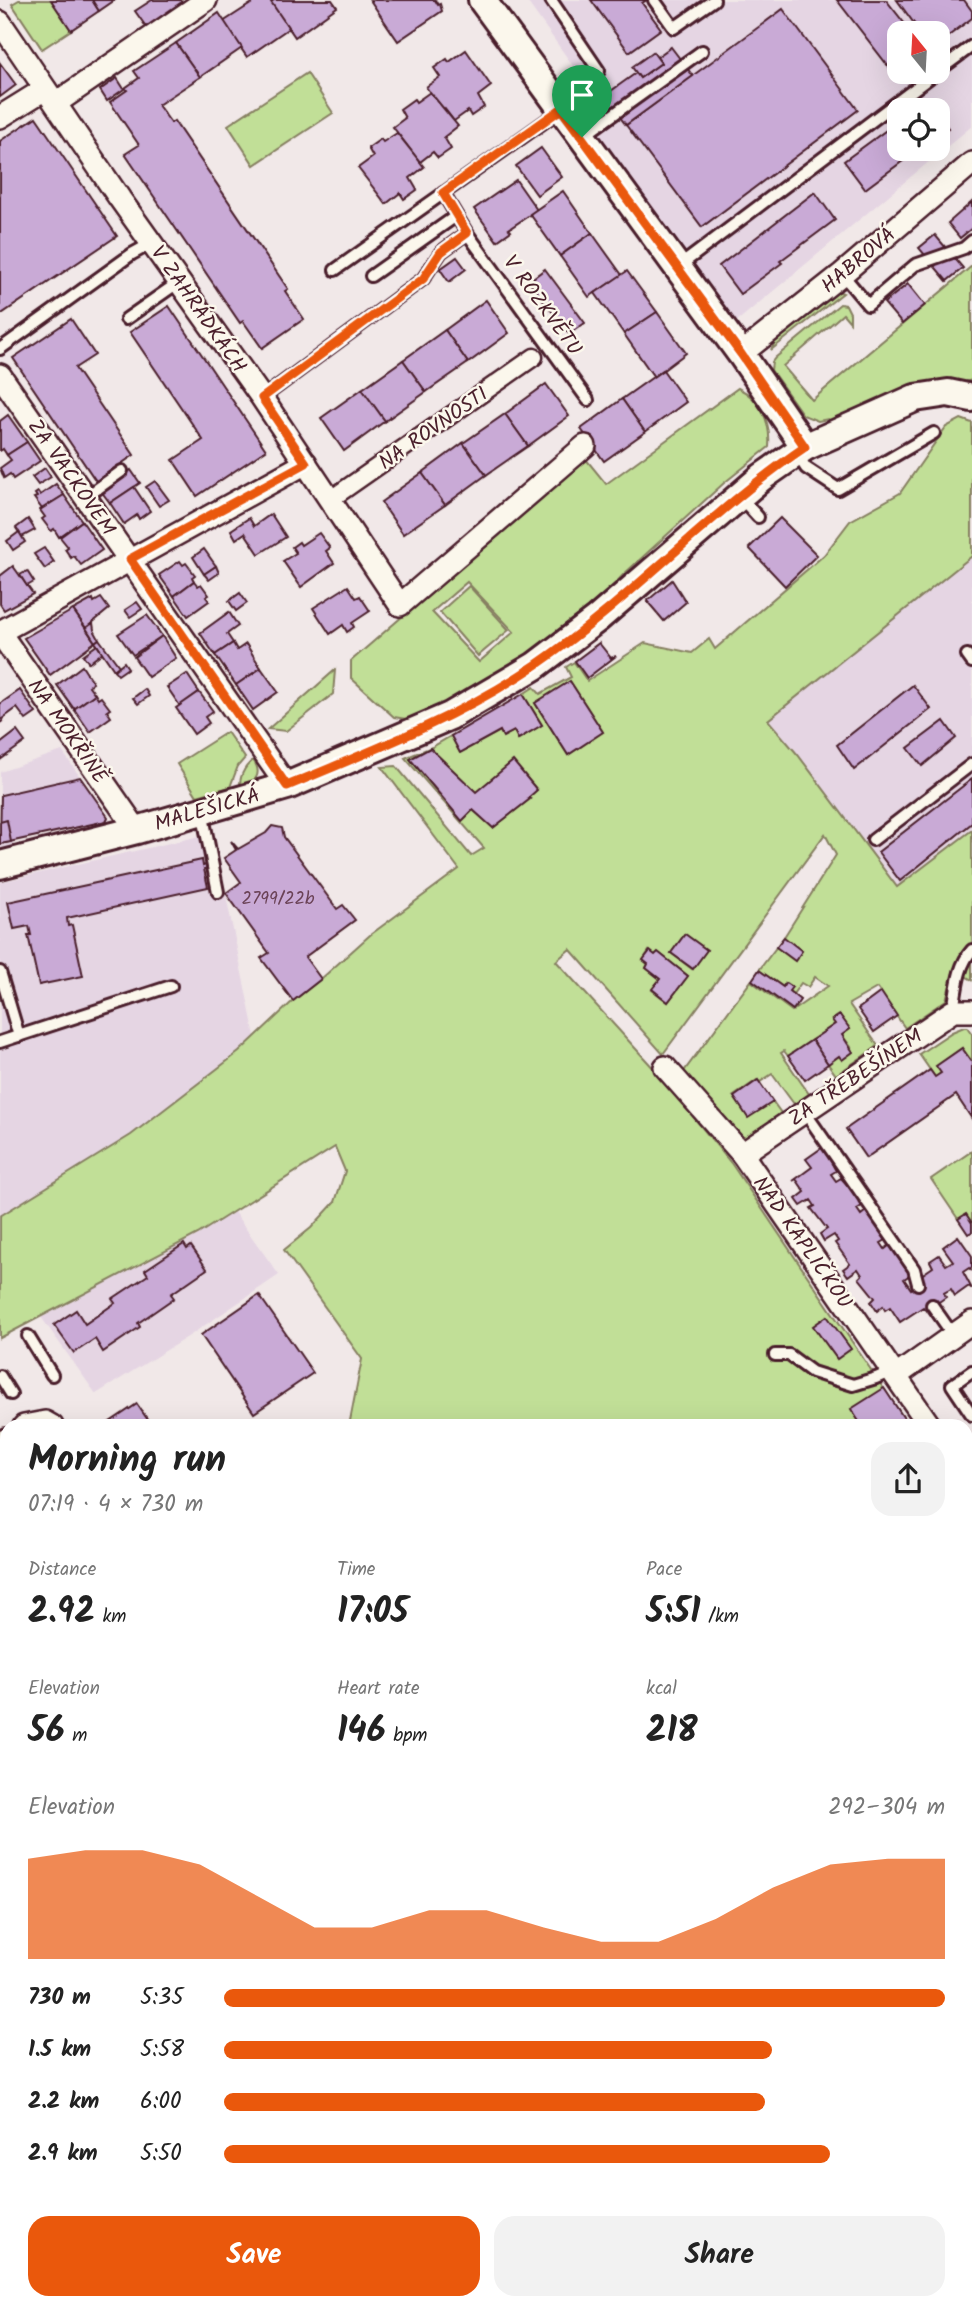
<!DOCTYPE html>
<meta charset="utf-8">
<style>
:root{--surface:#fff;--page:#f2f2f2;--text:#222;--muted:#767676;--accent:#ea580c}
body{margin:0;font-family:Kalam,sans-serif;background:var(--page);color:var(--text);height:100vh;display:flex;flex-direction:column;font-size:26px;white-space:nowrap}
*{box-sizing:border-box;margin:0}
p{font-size:23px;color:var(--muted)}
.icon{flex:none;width:38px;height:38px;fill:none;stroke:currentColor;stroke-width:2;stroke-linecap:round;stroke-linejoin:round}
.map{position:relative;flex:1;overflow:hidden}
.drawer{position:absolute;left:0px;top:1419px;width:973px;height:891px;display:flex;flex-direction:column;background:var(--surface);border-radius:21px 21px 0 0;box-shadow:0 7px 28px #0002}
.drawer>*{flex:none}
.needle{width:46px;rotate:342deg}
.controls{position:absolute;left:887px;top:21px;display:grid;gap:14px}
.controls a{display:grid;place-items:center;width:63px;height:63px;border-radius:14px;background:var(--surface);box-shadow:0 7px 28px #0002;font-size:35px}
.pin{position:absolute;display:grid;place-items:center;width:60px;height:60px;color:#fff;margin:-72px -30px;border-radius:50% 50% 50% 0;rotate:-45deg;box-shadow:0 0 7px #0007}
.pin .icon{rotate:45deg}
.round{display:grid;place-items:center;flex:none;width:74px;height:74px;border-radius:21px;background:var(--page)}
.summary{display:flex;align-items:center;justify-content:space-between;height:119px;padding:0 28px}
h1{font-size:38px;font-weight:800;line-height:52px}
.figures{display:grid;grid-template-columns:repeat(3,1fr);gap:10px;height:119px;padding:7px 28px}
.figures div{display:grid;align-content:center}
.figures b{font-size:35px;font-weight:800}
.figures small{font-size:19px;font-weight:400}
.figures p{font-size:19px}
.chart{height:196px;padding:14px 28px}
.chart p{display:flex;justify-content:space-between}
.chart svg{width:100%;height:126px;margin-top:7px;fill:var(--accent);opacity:.7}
.action{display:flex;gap:14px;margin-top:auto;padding:14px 28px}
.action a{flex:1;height:80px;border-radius:21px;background:var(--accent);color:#fff;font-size:28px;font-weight:800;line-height:80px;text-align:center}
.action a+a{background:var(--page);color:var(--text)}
ul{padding:0 28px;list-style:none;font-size:23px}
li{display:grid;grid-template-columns:112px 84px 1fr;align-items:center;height:52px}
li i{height:18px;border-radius:9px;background:var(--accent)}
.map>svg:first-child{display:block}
</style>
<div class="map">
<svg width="972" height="2309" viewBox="0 0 972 2309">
<rect width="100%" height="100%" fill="#f1e8e8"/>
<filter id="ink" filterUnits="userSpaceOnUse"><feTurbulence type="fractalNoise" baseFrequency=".0143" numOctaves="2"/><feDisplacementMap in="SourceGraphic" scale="14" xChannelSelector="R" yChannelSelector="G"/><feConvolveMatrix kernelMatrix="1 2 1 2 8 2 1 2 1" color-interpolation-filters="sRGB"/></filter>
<g filter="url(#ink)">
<g fill="#e5d5e3" fill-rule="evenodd">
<path d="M526,0H972V126L736,322L582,112L596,98ZM900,33H938V72H900ZM900,110H938V149H900Z"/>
<path d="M972,556V830L897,887L798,755L768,720Z"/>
<path d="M62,751L111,821L13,842L14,849L0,852V772Z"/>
<path d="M213,833L255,1036L239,1052L131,1135L0,1216V882Z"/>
<path d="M234,1212L279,1275L189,1336L96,1394L41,1317L198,1235Z"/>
</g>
<g fill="#c1df97" stroke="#867f61" stroke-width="2" fill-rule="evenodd">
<path d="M19,0H51L71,30L42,49L12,4Z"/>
<path d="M307,73L333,113L254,165L228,125Z"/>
<path d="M972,266V380L832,422L828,419L818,421L803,415L771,370L772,362L775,358L840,304L846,305L850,313V322L843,314L783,366L812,400Z"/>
<path d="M835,290L843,293L771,350L776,340Z"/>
<path d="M738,388C761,399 771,422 769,447L724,483L623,575L602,598L540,648L441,707L406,719L394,717L351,678V661L585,458L606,484ZM467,582L514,632L479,662L432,612Z"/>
<path d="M961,419L972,423V556L768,720L798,755L897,887L972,830V980L954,969L946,1000L905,1028L877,988L849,1004L878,1046L836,1075L828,1064L851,1047L842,1035L850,1029L839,1015L832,1020L835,1024L788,1056L784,1051L781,1053L809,1094L794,1104L772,1074L760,1082L757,1080L734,1096L773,1102L781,1113L742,1141L682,1074L751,981L792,1011L828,986L815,977L808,987L801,983L793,994L789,991L791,987L786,983L783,987L759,970L784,937L836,855L825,834L663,1054L570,949L556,961L656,1071L731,1163L909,1426H349L362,1359L284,1250L311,1228L335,1202L345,1171L335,1147L198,1234L0,1338V1216L131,1135L239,1052L293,1001L321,979L370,935L459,869L382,767L396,766L471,856L484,848L405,758L432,747L451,736L460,753L500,731L503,737L514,731L519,739L542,725L523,694L534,687L540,694L571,677L566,667L574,662L587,681L645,643L692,653L709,639L715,649L824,555L850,521L900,493L946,427ZM570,681L603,732L568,755L535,703ZM430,748L476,792L513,762L537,790L528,798L529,800L493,828L473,810L462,821L410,759ZM685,934L706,950L692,969L671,953ZM649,951L655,955L658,952L688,976L668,1002L652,990L660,979L646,968L648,964L643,960Z"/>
<path d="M469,586L509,630L478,656L440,612Z"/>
<path d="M335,670L333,694L286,731L268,729Z"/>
<path d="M227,732L245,758L238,766L230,787L197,796L177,764Z"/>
<path d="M253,760C264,775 254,783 240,790C239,778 243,768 253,760Z"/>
<path d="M964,1027H967L972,1034V1062L962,1048L937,1066L941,1073L935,1077L919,1054L952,1032Z"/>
<path d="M972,1151V1223L966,1214L958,1219L931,1179Z"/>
<path d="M966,1510C972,1523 972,1530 967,1544L972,1546V1608L966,1612Z"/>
<path d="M7,1844V1931L0,1920V1848Z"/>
<path d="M7,1998V2179L0,2168V2003Z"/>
<path d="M0,2186L7,2196V2252L0,2242Z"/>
</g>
<g fill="#c9aad6" stroke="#4a1f2b" stroke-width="2">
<path d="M51,0H92L99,11L71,30Z"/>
<path d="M92,0H115L99,11Z"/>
<path d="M152,0H180L185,7L149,31L135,11Z"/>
<path d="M257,0H271L289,28L247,57L223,22Z"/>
<path d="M274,0H332L337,7L295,37L271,2Z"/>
<path d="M370,0H435L438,5L440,4L442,11L398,41Z"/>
<path d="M591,0H647L642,3L661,29L629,52Z"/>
<path d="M837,0H886L912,33H900V64L892,71Z"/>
<path d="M897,0H964L972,11V18L938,44V33H921Z"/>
<path d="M783,9L858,110L702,227L626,125Z"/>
<path d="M219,13L242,48L200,77L176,43Z"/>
<path d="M176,43L200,77L158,105L171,123L174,121L288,289L285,291L304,319L262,348L243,321L240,323L125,154L139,145L110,102L127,90L125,88L139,78L134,71Z"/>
<path d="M671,47L693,76L626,125L604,96L636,73L640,78L661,63L657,57Z"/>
<path d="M466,50L491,86L478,96L484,107L471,116L468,111L454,121L444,108L442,109L426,87L440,77L434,68L447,59L449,62Z"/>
<path d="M653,52L661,63L640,78L632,67Z"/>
<path d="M0,63L16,85L0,97Z"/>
<path d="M117,78L124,89L107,101L100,90Z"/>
<path d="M430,92L458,126L444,137L451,149L438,158L433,152L420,162L393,127L405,118L400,109L414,99L416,102Z"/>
<path d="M927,100L931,106L937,102L942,108L938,112L913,110Z"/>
<path d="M938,115L948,128L938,135Z"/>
<path d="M36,117L117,236L0,315V141Z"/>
<path d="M900,120V149H919L865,189L844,161Z"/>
<path d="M397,133L424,167L410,178L417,190L404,199L400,193L386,204L358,168L373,157L368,148L381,139L383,142Z"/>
<path d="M541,148L562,177L537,195L516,166Z"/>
<path d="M516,180L537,210L509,229L511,231L497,241L474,209Z"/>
<path d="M563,191L592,233L560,256L530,214Z"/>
<path d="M815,192L835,220L780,261L782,263L740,294L719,266Z"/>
<path d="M972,202V228L960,238L948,223Z"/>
<path d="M592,233L622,275L589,297L560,256Z"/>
<path d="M935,235L963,268L947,281L919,248Z"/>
<path d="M457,257L466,269L449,282L440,269Z"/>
<path d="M545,269L585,323L569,334L529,281Z"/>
<path d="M627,271L657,312L624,334L595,293Z"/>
<path d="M908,284L925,305L902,324L884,303Z"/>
<path d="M486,300L509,333L468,363L445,330Z"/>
<path d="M169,306L266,450L197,496L173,460L203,440L130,332Z"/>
<path d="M657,312L686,353L654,377L624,334Z"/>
<path d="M71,319L95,355L75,368L134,455L96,481L13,358Z"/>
<path d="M445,330L468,363L426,392L403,360Z"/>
<path d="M403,360L426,392L385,421L362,389Z"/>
<path d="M663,370L686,402L645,432L622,399Z"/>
<path d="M546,384L569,416L528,446L505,414Z"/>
<path d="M362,389L385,421L344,451L321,418Z"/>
<path d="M622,399L645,432L604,461L581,429Z"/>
<path d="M505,414L528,446L486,475L463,443Z"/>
<path d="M8,415L27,442L7,455L3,449L0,451V421Z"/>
<path d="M27,442L40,461L13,479L10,474L4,478L0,468L11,460L7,455Z"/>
<path d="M463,443L486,475L445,505L422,473Z"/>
<path d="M45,468L51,477L38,485L32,477Z"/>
<path d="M131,470L140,483L110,503L101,491Z"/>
<path d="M422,473L445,505L403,534L381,502Z"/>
<path d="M155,481L169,500L159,506L146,487Z"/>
<path d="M56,484L64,495L42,509L34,498L37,497L35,494L38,492L40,495Z"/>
<path d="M134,487L150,511L139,519L137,515L124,524L110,503Z"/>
<path d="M64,495L82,521L59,537L54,529L51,531L42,519L45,517L40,510Z"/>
<path d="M271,514L286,537L259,554L245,533L236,539L231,530L249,518L254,526Z"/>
<path d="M780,518L817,555L785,586L749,548Z"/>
<path d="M28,519L35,530L22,537L16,528Z"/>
<path d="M82,521L102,550L81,565L74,556L71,558L65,549L68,547L60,537Z"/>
<path d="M19,532L25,542L13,550L7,541Z"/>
<path d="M319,533L330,548L326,551L334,563L301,587L283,561L296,553L292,547L299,542L301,545Z"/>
<path d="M44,548L54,562L45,569L34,554Z"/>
<path d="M204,549L216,566L204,574L193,557Z"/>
<path d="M180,561L183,565L186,563L195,575L192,577L194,581L174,596L159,575Z"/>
<path d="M13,566L33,594L4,610L0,604V576Z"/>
<path d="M216,566L219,573L209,580L204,574Z"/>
<path d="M27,571L34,582L27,586L20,575Z"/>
<path d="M672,580L686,602L664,621L647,601Z"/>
<path d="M194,581L198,586L201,584L209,595L206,597L209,601L188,616L174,596Z"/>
<path d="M348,586L356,598L360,596L370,611L352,623L354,627L347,632L343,625L330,634L313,608Z"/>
<path d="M240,593L247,603L236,611L229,601Z"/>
<path d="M101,598L109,609L86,628L73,610L93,599L94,602Z"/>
<path d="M137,602L142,609L130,617L125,610Z"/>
<path d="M73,610L95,642L50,675L24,638Z"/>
<path d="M229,612L238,626L227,634L233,643L215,655L200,633Z"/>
<path d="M147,615L162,636L133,655L118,634Z"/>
<path d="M93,623L94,630L99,639L95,642L86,628Z"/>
<path d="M162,636L176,658L148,677L134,657Z"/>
<path d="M99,639L119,666L114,670L95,642Z"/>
<path d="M233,643L237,650L246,644L261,668L236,685L215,655Z"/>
<path d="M599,643L611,658L616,656L587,678L575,661Z"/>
<path d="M97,645L102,653L89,663L83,655Z"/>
<path d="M124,662L128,668L118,675L114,670Z"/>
<path d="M82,666L93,683L89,686L95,694L74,709L57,685Z"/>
<path d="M261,668L278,692L253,710L236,685Z"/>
<path d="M187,674L199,692L180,706L167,687Z"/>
<path d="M570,681L603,732L568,755L535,703Z"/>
<path d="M913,685L931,709L854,770L837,745Z"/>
<path d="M145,689L149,696L138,704L133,698Z"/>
<path d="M20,690L36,713L26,720L17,708L2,719L3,721L0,723V704Z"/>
<path d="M199,692L213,711L205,717L209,723L194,734L176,708Z"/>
<path d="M95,694L98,699L101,697L110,709L107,711L111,717L90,732L74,709Z"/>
<path d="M523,694L542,725L518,739L514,731L503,737L500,731L460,753L451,736Z"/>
<path d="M944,721L956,738L922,766L908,748Z"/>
<path d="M17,731L25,742L0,760V744Z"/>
<path d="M430,748L476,792L513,761L537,790L528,798L530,799L493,828L473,810L462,821L410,759Z"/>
<path d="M80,777L108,817L106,821L0,844L1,795Z"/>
<path d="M972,779V823L900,881L878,852Z"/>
<path d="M7,820L11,842L0,844V822Z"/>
<path d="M272,826L282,828L284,837L337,909L343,905L355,920L305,957L321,979L293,1001L261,958L269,953L226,893L241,882L224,858L236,850L231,841L238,849L266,833Z"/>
<path d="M202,860L203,866L208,864L209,868L204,869L208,887L67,918L68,926L72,925L83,976L39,985L28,935H31L29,926L14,929L8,902Z"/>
<path d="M685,934L707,950L693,969L671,953Z"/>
<path d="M784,937L802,951L795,961L776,947Z"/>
<path d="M650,951L655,955L658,952L688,976L668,1002L652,989L660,979L646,968L648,964L643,960Z"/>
<path d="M759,970L783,987L785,983L792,987L789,991L800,1000L793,1010L752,980Z"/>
<path d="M881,992L897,1016L874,1032L858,1009Z"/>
<path d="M840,1015L850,1029L842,1035L853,1052L842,1060L839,1056L828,1064L812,1040L835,1024L832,1020Z"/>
<path d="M812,1040L828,1064L805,1080L788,1056Z"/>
<path d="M962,1048L972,1062V1119L956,1095L866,1158L846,1129L930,1070L935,1077L941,1073L936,1066Z"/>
<path d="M758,1080L773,1102L748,1118L734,1097Z"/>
<path d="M823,1147L836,1171L831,1174L836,1181L841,1178L851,1189L862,1206L857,1209L861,1215L866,1211L886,1240L881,1243L885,1249L890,1245L910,1275L904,1279L911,1289L924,1280L920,1276L933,1267L930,1261L939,1255L946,1265L953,1261L943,1247L958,1236L972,1256V1267L970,1269L972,1271L969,1268L963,1272L972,1289L969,1286L955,1296L951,1289L944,1293L946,1297L926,1311L923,1307L900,1322L890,1307L885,1310L883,1306L877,1311L871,1302L875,1298L859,1278L862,1275L858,1269L848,1276L843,1269L850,1264L835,1243L838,1241L834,1235L824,1241L820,1234L827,1229L811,1208L815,1206L811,1200L801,1206L796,1199L805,1192L796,1179L793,1181L812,1167L806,1159Z"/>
<path d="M966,1214L972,1223V1232L968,1234L958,1219Z"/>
<path d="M184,1244L187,1249L191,1246L207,1269L171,1294L174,1298L138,1323L140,1327L103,1352L95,1339L74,1353L54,1325L76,1310L85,1324L115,1303L112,1299L148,1275L145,1270Z"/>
<path d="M259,1295L313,1373L254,1413L201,1335Z"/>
<path d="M827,1316L851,1349L837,1359L813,1326Z"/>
<path d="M884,1388L909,1426H862L851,1409Z"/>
<path d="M137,1404L152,1426H104Z"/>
<path d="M0,1509L7,1519V1640L0,1632Z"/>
<path d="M972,1674V1698L966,1689V1678Z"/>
<path d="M972,1893V1915L966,1912V1904Z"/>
<path d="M966,1912L972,1915V1953L966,1963Z"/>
<path d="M0,1920L7,1931V1942L0,1948Z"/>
<path d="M219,2303H240V2304L228,2309H221Z"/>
<path d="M246,2303H268L270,2309H249Z"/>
<path d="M363,2303H416L425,2309H365L361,2306Z"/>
<path d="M684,2303H691L694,2309H672Z"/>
<path d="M691,2303H724L728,2309H694Z"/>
<path d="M882,2303H911L917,2309H874Z"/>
</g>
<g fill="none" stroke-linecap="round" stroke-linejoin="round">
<defs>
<g id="service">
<path d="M551,0L599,71"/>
<path d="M654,0L674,28L714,0"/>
<path d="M938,71L972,46"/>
<path d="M582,137L702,51"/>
<path d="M443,193L467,233L588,400"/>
<path d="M678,267L937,72"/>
<path d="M335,270L561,110"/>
<path d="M842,274L868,305L915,265L964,248L972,241"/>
<path d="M371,276L456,216"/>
<path d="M126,319L179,282"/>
<path d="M0,349L132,254L152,243"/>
<path d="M262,398L423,279L441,252L467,233"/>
<path d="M796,453L806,468L838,489L934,433"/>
<path d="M739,496L758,517"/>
<path d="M86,497L122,471"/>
<path d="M967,655L972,662"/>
<path d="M202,811L218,892"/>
<path d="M873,840L972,764"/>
<path d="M0,972L19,1036"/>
<path d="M953,1011C957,989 957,967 972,950"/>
<path d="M0,1042L171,986"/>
<path d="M804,1111L914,1269L918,1284"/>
<path d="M932,1305L953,1335"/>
<path d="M28,1336L52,1375"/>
<path d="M775,1355H789L812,1372L853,1385L876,1378L892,1371"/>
<path d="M972,1371L952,1385L972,1415"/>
<path d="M0,1376L11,1394"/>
<path d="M966,1535L972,1537"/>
</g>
<path id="pedestrian" d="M331,499L534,357"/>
<g id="minor">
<path d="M0,22L120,199L262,398L400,605L585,446"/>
<path d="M56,103L206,0"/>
<path d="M0,117L45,89"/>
<path d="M741,354L842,274L972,163"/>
<path d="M0,375L287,786"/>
<path d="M0,632L306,463"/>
<path d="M0,633L137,830"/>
<path d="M665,1067L742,1154L930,1426"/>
<path d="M742,1154L953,1011H972"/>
<path d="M896,1376L972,1322"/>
<path d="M24,1426L45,1422L52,1426"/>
<path d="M0,1444L7,1439"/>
<path d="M0,1476L7,1483"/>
<path d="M966,1480L972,1488"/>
<path d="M966,1640L972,1636"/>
<path d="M0,1744L7,1739"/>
<path d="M966,1853L972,1847"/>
<path d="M0,1985L7,1981"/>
<path d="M966,2017H972"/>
<path d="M966,2158L972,2152"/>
<path d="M0,2302L7,2297"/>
<path d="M68,2303L72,2309"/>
<path d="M495,2309L499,2303"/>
<path d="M820,2309L826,2303"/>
</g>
<g id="tertiary">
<path d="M482,0L741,354L805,447"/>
<path d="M0,865L137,830L287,786L450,716L535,666L597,619L762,477L805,447L915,398L948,393L972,398"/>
</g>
</defs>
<use href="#service" stroke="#4a1f2b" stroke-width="16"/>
<use href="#pedestrian" stroke="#4a1f2b" stroke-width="21"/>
<use href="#minor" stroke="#4a1f2b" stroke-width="26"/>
<use href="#tertiary" stroke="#4a1f2b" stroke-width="32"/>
<use href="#service" stroke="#fbf7ec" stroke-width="10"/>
<use href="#pedestrian" stroke="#fbf7ec" stroke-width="16"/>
<use href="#minor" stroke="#fbf7ec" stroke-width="21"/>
<use href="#tertiary" stroke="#fbf7ec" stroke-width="26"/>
</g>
</g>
<g fill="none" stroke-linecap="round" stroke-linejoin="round" filter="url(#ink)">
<defs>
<path id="route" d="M561,109L741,354L805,447C709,512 631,600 536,665C459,717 372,751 287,786L130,559L306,463L262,398L423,279L441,252L467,233L443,193Z"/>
</defs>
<use href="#route" stroke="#fff" stroke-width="14"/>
<use href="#route" stroke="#ea580c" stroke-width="9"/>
</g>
<g text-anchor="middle" stroke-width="5" stroke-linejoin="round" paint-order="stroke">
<g font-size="18" fill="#6a4256">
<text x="278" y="904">2799/22b</text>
</g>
<g font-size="21" fill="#4a1f2b" stroke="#fbf7ec">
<text transform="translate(858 260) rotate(-40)" y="7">HABROVÁ</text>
<text transform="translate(543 305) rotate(54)" y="7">V ROZKVĚTU</text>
<text transform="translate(199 309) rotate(55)" y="7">V ZAHRÁDKÁCH</text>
<text transform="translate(433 428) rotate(-35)" y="7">NA ROVNOSTI</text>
<text transform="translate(72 477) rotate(55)" y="7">ZA VACKOVEM</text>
<text transform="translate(68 731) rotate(55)" y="7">NA MOKŘINĚ</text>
<text transform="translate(207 809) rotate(-16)" y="7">MALEŠICKÁ</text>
<text transform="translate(855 1077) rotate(-34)" y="7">ZA TŘEBEŠÍNEM</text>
<text transform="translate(803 1242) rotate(55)" y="7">NAD KAPLIČKOU</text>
</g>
</g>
</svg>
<div class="controls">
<a><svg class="needle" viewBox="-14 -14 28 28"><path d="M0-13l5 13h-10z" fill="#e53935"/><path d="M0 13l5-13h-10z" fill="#767676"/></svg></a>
<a><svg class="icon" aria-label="locate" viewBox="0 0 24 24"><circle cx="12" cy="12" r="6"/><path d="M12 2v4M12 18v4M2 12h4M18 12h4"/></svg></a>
</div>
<div class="pin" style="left:582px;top:137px;background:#1e9e55"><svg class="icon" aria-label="arrive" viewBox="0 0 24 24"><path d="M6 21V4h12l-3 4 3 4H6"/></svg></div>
<section class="drawer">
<div class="summary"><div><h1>Morning run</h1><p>07:19 · 4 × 730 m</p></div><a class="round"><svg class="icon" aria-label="share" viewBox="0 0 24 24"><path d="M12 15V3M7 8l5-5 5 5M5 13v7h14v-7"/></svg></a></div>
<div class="figures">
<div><p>Distance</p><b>2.92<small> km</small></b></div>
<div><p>Time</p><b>17:05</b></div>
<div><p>Pace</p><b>5:51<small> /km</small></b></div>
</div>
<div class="figures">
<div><p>Elevation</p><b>56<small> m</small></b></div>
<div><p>Heart rate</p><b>146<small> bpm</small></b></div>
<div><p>kcal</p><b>218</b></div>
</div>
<div class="chart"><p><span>Elevation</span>292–304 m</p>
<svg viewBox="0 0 160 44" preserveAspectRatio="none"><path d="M0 44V9L10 6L20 6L30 11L40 22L50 33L60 33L70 27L80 27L90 33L100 38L110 38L120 30L130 19L140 11L150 9L160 9V44z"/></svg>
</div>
<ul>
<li><b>730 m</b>5:35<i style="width:100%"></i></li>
<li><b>1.5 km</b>5:58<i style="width:76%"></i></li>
<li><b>2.2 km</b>6:00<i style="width:75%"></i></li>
<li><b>2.9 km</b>5:50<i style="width:84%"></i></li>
</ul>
<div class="action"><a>Save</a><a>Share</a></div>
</section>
</div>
